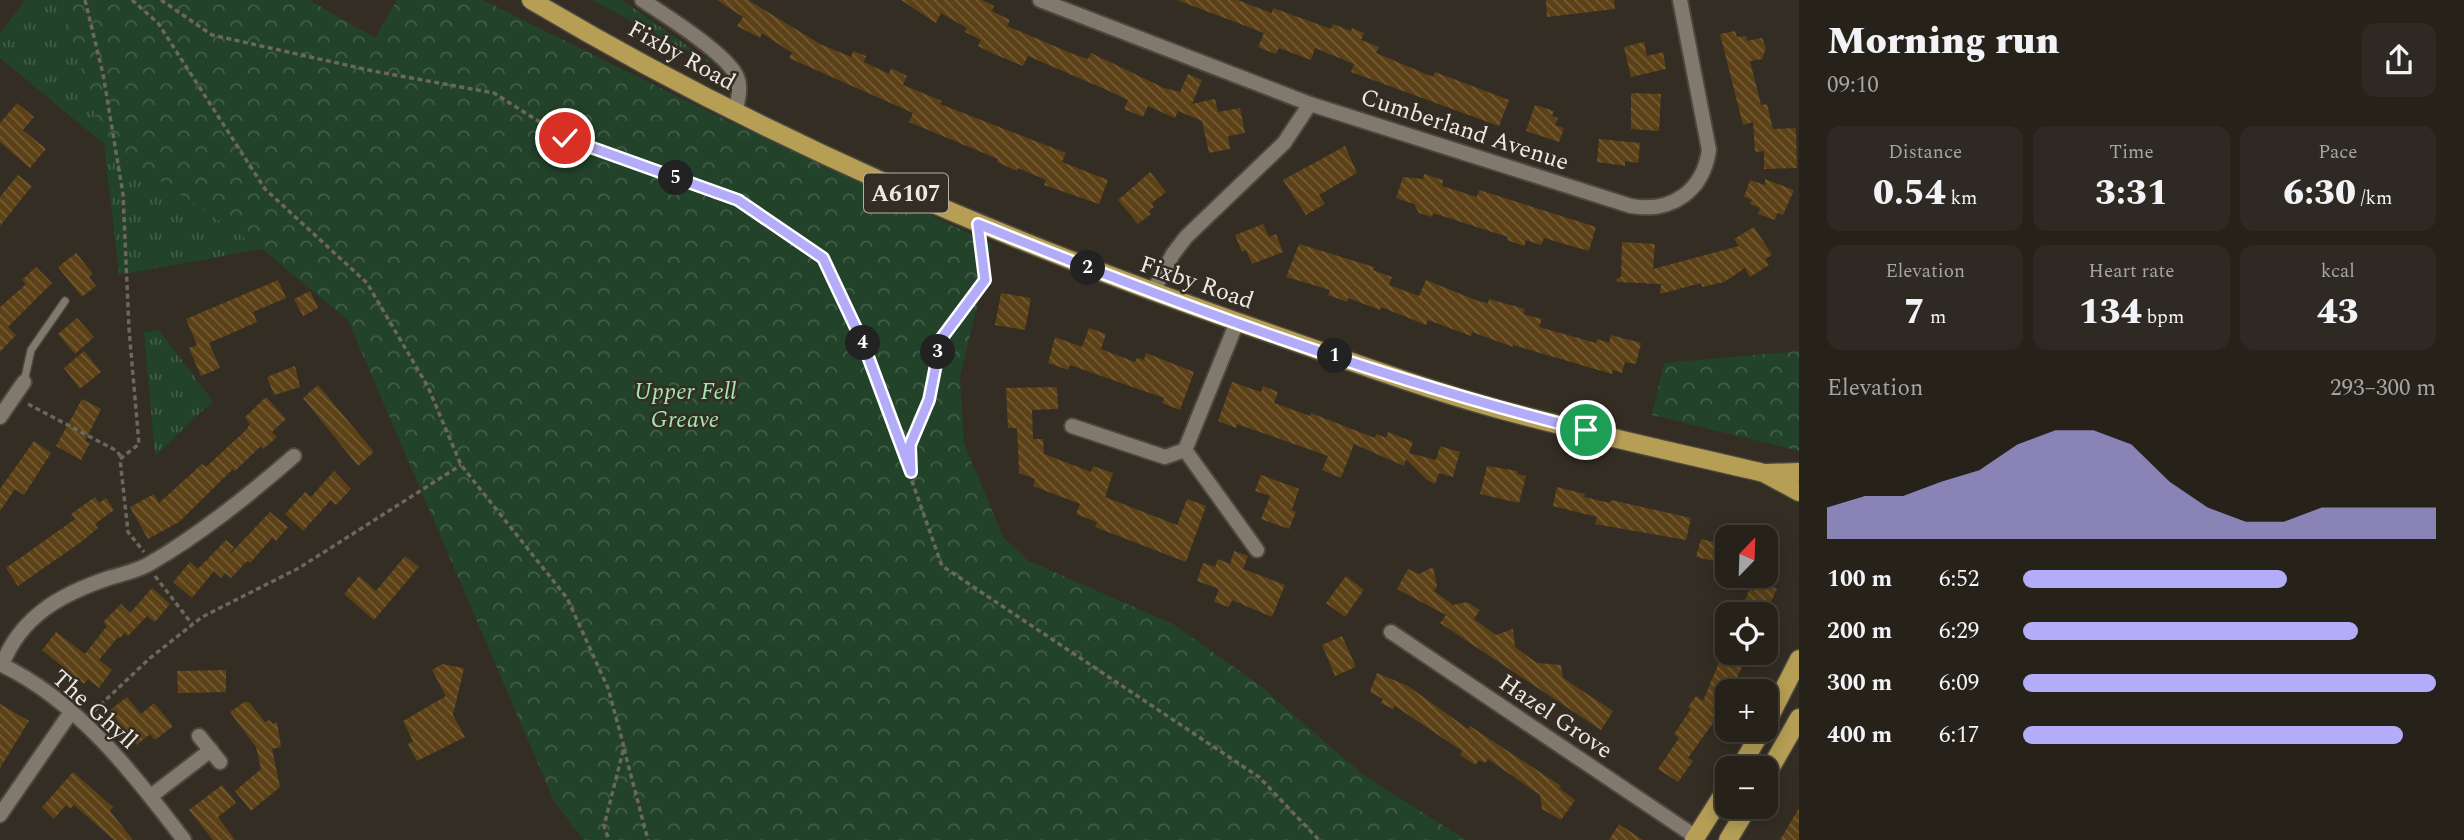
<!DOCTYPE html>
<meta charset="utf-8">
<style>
:root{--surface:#26221a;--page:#2e2a23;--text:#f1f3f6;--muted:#a4a4a2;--line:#423f39;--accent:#b3acf9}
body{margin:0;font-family:Spectral,serif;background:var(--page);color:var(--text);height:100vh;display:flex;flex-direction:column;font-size:26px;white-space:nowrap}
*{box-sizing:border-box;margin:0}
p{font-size:23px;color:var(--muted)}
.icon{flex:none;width:38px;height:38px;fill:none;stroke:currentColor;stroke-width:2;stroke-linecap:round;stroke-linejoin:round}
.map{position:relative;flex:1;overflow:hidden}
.side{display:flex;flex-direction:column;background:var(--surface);width:665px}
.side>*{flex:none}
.needle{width:46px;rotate:23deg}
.tools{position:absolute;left:1715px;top:525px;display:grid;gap:14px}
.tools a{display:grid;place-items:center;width:63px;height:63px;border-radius:14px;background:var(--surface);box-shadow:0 4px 18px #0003,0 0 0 2px var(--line);font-size:35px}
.pin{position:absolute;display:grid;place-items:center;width:60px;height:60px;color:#fff;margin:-30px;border:4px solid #fff;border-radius:50%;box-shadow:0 2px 7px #0007}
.km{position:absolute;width:35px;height:35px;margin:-18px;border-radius:50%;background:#222;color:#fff;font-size:19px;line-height:35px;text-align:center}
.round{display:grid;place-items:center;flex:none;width:74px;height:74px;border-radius:14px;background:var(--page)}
.head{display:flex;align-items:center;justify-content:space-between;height:119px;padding:0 28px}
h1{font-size:38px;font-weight:800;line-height:52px}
.figures{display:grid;grid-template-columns:repeat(3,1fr);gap:10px;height:119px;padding:7px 28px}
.figures div{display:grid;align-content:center;border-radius:14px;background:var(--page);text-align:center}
.figures b{font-size:35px;font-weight:800}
.figures small{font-size:19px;font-weight:400}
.figures p{font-size:19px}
.chart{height:196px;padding:14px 28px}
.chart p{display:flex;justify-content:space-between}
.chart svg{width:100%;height:126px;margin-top:7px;fill:var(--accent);opacity:.7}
ul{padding:0 28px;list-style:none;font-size:23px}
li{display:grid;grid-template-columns:112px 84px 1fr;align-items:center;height:52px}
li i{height:18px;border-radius:9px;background:var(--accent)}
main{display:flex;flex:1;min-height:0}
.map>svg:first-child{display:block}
</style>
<main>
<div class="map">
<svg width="1799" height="840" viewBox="0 0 1799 840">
<defs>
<pattern id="grass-tufts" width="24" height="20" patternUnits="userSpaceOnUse" patternTransform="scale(1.75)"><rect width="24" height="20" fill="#22422a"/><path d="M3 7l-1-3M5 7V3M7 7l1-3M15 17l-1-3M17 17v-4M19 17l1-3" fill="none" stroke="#425d49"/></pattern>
<pattern id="forest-crowns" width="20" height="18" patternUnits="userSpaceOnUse" patternTransform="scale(1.75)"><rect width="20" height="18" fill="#22422a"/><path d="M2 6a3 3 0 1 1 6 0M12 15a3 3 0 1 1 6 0" fill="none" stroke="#425d49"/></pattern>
<pattern id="building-back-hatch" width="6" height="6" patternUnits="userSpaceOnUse" patternTransform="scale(1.75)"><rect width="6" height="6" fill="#5c4116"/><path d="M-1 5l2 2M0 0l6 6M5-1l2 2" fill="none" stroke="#745c38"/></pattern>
</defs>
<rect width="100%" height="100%" fill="#332d23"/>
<g fill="url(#grass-tufts)">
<path d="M25,0H60L104,144L262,249L119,275L104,144L0,58V34Z"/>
<path d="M592,0H622L716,66Z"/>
<path d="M159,330L213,401L155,456L144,332Z"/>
</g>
<g fill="url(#forest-crowns)">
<path d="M60,0H309L375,38L397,0H483L707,111L992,244L960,377L964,443L1003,537L1029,561L1173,624L1258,684L1362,774L1466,840H584L554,801L348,320L262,249L104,144Z"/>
<path d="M1799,351V451L1652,415L1664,363Z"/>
</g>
<g fill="url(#building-back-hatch)">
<path d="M717,0H748L820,44L851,57L853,51L866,56L864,62L889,74L891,68L907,76L903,85L942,101L940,104L1066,153L1062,162L1108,180L1099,204L1044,185L1046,180L1018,168L1017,171L997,162L998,159L909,122L913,113L789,58L792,53L762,33L760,38L737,26L743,17Z"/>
<path d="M901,0H982L994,6L992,11L1010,20L1007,26L1078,56L1088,59L1091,53L1164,88L1180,92L1188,74L1202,80L1192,104L1215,99L1218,112L1240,108L1245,133L1228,136L1230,149L1209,153L1202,121L1178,111L1175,118L1148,106L1143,117L1124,109L1128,100L1109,91L1028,56L1023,66L994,54L978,46L981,40L965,32L967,28L941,13L936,23Z"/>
<path d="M1177,0H1237L1272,13L1273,8L1331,29L1333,24L1351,31L1352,28L1364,33L1361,40L1379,47L1376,53L1433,77L1435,72L1509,100L1499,126L1351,72L1354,64L1315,48L1311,60L1279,48L1276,54L1258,47L1264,33Z"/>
<path d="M1546,0H1614L1615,9L1547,17Z"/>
<path d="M1735,31L1737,37L1746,36L1747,41L1762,38L1766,48L1762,59L1750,61L1761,105L1767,104L1773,129L1796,128L1797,168L1764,169V151L1755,152L1753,122L1743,125L1720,34Z"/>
<path d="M1644,42L1647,56L1663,52L1666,69L1631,77L1624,47Z"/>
<path d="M1631,93L1661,94L1659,131L1631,129Z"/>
<path d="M17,103L34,117L23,130L46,149L30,168L0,142V123Z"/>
<path d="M1535,105L1554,111L1552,116L1558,118L1555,125L1564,128L1559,142L1526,131Z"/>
<path d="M1599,139L1640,143L1638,163L1625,161V166L1597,162Z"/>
<path d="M1345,146L1357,173L1319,195L1325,204L1306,215L1283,180Z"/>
<path d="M1150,172L1166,192L1152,203L1154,207L1149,211L1151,214L1138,224L1118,200Z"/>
<path d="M1424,174L1443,180L1442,186L1477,197L1479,190L1596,227L1589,251L1544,238L1541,245L1526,240L1524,246L1507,240L1508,237L1433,213L1432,217L1419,213L1414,204L1396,198L1403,177L1423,179Z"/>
<path d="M18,175L32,186L0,226V197Z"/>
<path d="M1765,179L1794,190L1783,215L1777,213L1775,220L1758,214L1760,208L1750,204L1752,200L1744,197L1750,180L1765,185Z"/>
<path d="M1263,224L1269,237L1276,234L1283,252L1252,264L1246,250L1242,252L1235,235Z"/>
<path d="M1754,227L1772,255L1765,259L1769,265L1750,277L1745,268L1724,282L1702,287L1701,283L1660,294L1661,284L1617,282L1616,279L1621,277L1622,242L1655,244L1653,269L1739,246L1734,239Z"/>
<path d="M1299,244L1374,267L1373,270L1392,277L1389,285L1419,296L1426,280L1478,301L1488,303L1489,299L1525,309L1523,314L1542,319L1539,327L1596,343L1597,339L1609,343L1611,335L1641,343L1636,364L1625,362L1622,373L1613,370L1612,374L1513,345V347L1472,332L1471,336L1428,320L1426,325L1381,307L1380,310L1348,298L1347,302L1328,295L1330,290L1286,277Z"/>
<path d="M76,253L93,274L89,277L96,286L82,297L58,267Z"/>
<path d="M36,267L52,283L8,327L16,335L0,352V307L26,284L22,280Z"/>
<path d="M278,280L286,298L253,312L257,322L209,343L220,368L201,376L189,348L197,345L186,319Z"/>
<path d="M310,291L318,308L303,316L294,299Z"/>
<path d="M1001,293L1031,298L1025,330L995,325Z"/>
<path d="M77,318L94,337L75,354L58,334Z"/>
<path d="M1089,328L1106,334L1101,349L1135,362L1137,358L1144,360L1146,353L1194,372L1180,410L1162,403L1164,398L1070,365L1068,370L1048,363L1055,337L1082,347Z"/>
<path d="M84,351L101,372L80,389L64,368Z"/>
<path d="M295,366L300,387L274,395L267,377Z"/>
<path d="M1232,382L1261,392L1263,386L1278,392L1274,403L1310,416L1311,413L1375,438L1376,434L1386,438L1388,432L1413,442L1409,453L1436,460L1440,446L1460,452L1453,477L1439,473L1435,484L1427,480L1406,459L1404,466L1354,444L1341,478L1322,470L1328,456L1237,424L1236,428L1218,421Z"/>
<path d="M318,385L374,452L358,466L303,398Z"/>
<path d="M1057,387L1058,409L1032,410L1033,439H1043L1044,454L1091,472L1093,466L1113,473L1105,497L1177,525L1187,499L1206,506L1186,562L1095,527L1097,522L1076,514L1080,504L1033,486L1035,479L1019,473L1017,428H1008L1006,388Z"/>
<path d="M266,397L286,419L272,432L277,437L263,449L261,446L235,471L233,469L179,522L148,539L130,507L154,494L159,503L202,464L206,467L246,430L250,424L245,417Z"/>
<path d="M82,399L101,409L85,441L90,443L81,460L56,446Z"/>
<path d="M34,441L51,453L24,495L15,489L0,511V489Z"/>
<path d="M1487,466L1518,471L1517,474L1526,476L1519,503L1480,494Z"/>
<path d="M334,471L351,489L336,505L331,500L303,531L285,514L305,492L311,497Z"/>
<path d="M1261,475L1299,489L1292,510L1296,512L1289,529L1261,519L1270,496L1255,491Z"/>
<path d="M1557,487L1585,494L1584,497L1610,503L1611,500L1691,518L1686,540L1595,524L1597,517L1553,506Z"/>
<path d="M95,497L99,503L106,498L114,510L95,524L98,528L81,542L18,586L6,568L75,519L71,514Z"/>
<path d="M270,512L288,527L276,541L272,538L250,563L247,561L231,578L225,573L221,578L214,571L192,598L173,582L190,562L198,569L226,540L234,547L229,555Z"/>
<path d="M1701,539L1727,545V564L1696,557Z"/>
<path d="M1234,551L1248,556L1243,569L1285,585L1272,617L1232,600L1229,607L1214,602L1219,589L1197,581L1203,563L1215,567L1218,559L1230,564Z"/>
<path d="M405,556L419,567L374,620L344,594L359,576L376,591Z"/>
<path d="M1433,567L1437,586L1434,591L1453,605L1467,602L1480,610L1474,619L1496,635L1513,629L1515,647L1537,663L1561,665L1563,678L1613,711L1601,730L1440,623L1446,615L1397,589L1408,569L1419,574Z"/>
<path d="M1346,576L1364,590L1345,617L1326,603Z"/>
<path d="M1754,579L1777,589L1765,614H1739Z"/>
<path d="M152,588L170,604L155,622L147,616L128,636L125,633L120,638L118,637L99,660L112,670L99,688L88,679L84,684L42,650L56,632L85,654L107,626L103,622L121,604L130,613Z"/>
<path d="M1342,636L1356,667L1335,676L1322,645Z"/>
<path d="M1723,653H1748L1731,691H1727V703L1688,758L1693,761L1678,782L1658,769L1679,738L1674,734L1691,709L1688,707L1696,696L1703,701Z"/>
<path d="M442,664L464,668L453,715L465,737L417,761L408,744L413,741L403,721L446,696L432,670Z"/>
<path d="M226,670V692L178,693L177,671Z"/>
<path d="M1377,673L1408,686L1468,729L1470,726L1561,786L1559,788L1575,800L1561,820L1542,809L1540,795L1488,759L1485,763L1479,760L1475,765L1460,755L1462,751L1395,706L1393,709L1381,703L1383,699L1370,692Z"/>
<path d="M127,697L141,714L154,703L173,726L155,740L150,734L137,745L109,711Z"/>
<path d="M244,702H249L265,722L269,720L273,724L277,722L281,747L272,749L280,787L251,811L235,791L261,769L256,747L230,712Z"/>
<path d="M0,704L29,721L0,768Z"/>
<path d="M73,772L113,807L110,811L133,840H114L74,805L70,809L66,805L54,819L42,807Z"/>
<path d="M222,785L236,803L218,817L235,840H213L189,810Z"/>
<path d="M1799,808V840H1780Z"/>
<path d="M1619,824L1643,840H1609Z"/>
</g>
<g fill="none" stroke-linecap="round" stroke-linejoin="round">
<defs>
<path id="service" d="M24,382L31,350L65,301"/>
<g id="minor">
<path d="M642,0C665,15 724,52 736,75C742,86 738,101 735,112"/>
<path d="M1040,0L1310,104L1631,206C1672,213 1703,191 1709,150L1680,0"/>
<path d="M1152,293L1173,254L1186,237L1284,143L1310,104"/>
<path d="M0,417L24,382"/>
<path d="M1072,426L1165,457L1185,450L1237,322"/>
<path d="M1185,450L1257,550"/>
<path d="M1391,632L1696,837"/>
<path d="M0,664C77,700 134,774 184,840"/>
<path d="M2,665C21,616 61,594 109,578C122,574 137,571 149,564C201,534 249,495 294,456"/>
<path d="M199,736L220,762"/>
<path d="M151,796L211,750"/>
<path d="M0,815L71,712"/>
</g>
<g id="primary">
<path d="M531,0C759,136 1002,240 1252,327C1333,355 1415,386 1498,409C1586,433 1675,452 1764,473L1799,492"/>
<path d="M1767,473L1799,472"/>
<path d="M1766,724L1799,659"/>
<path d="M1740,768L1762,730"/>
<path d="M1766,776L1799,718"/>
<path d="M1694,840L1727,788"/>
<path d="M1728,840L1748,807"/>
</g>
</defs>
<use href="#service" stroke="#4d483f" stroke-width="10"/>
<use href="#minor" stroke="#4d483f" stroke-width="18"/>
<use href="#primary" stroke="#4d483f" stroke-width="21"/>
<g stroke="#6c665e" stroke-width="3.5" stroke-dasharray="5 3.5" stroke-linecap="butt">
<path d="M85,0L103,74L123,194L129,329L139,444L120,459L128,532L144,552"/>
<path d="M132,0L158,23L265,189L367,283L428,387L461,465L567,598L608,688L624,747L604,826L609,840"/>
<path d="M161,0L212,35L373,71L494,93L565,138L738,200L823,258L863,343L942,566L1259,777L1319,840"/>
<path d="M28,404L117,451L121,457"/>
<path d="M911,468L910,445L929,400L941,339L985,280L980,240"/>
<path d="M155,576L192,624"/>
<path d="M94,711L150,658L202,617L299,568L461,465"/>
<path d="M624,749L648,840"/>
</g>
<use href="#service" stroke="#81796e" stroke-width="7"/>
<use href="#minor" stroke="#81796e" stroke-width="14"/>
<use href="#primary" stroke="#b69f55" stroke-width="18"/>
</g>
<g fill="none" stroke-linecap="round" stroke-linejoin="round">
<defs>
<path id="route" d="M565,138L738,200L823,258L863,343L911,472L910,445L929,400L941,339L985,280L978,224C1176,304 1379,379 1586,430"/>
</defs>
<use href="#route" stroke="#fff" stroke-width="14"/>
<use href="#route" stroke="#b3acf9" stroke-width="9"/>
</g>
<g text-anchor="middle" stroke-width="5" stroke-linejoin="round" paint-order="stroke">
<rect fill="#332d23" stroke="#b5b0a9" stroke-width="2" x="864" y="173.5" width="84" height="39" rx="5"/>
<g font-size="23" font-weight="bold" fill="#ede8e2">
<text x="906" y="201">A6107</text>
</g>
<g font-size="24" fill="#ede8e2" stroke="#332d23">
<text transform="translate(682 55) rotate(29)" y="8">Fixby Road</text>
<text transform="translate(1465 129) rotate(18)" y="8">Cumberland Avenue</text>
<text transform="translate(1197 282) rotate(19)" y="8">Fixby Road</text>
<text transform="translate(95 709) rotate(42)" y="8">The Ghyll</text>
<text transform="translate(1556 716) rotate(34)" y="8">Hazel Grove</text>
</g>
<g font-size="24" font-style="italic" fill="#a3e6b2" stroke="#332d23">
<text x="685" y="399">Upper Fell<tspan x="685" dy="28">Greave</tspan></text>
</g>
</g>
</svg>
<div class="tools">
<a><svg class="needle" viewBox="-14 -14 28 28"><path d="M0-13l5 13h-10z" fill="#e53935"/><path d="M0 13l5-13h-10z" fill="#a4a4a2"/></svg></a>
<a><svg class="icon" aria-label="locate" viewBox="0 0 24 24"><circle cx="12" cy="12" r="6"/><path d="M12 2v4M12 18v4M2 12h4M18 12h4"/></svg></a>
<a>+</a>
<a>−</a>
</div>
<div class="pin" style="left:1586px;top:430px;background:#1e9e55"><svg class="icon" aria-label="arrive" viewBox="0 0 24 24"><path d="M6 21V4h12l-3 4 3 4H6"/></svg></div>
<div class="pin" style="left:565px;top:138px;background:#d93025"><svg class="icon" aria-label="check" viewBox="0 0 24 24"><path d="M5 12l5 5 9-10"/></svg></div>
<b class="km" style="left:1335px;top:356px">1</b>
<b class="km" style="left:1088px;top:268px">2</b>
<b class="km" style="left:938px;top:352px">3</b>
<b class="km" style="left:863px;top:343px">4</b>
<b class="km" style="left:676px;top:178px">5</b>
</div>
<section class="side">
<div class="head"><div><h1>Morning run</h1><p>09:10</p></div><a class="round"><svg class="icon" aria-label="share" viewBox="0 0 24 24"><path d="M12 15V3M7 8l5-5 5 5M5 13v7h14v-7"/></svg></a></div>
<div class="figures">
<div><p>Distance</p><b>0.54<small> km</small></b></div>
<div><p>Time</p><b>3:31</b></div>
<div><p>Pace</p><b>6:30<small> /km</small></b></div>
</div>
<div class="figures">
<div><p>Elevation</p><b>7<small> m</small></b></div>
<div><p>Heart rate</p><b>134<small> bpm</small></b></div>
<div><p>kcal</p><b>43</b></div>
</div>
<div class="chart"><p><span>Elevation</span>293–300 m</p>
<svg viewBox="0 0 160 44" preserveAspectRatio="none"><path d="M0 44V33L10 29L20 29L30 24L40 20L50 11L60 6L70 6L80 11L90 24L100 33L110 38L120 38L130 33L140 33L150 33L160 33V44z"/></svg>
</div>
<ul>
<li><b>100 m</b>6:52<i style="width:64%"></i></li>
<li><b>200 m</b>6:29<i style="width:81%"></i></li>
<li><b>300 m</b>6:09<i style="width:100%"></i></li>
<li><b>400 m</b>6:17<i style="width:92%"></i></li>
</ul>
</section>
</main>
